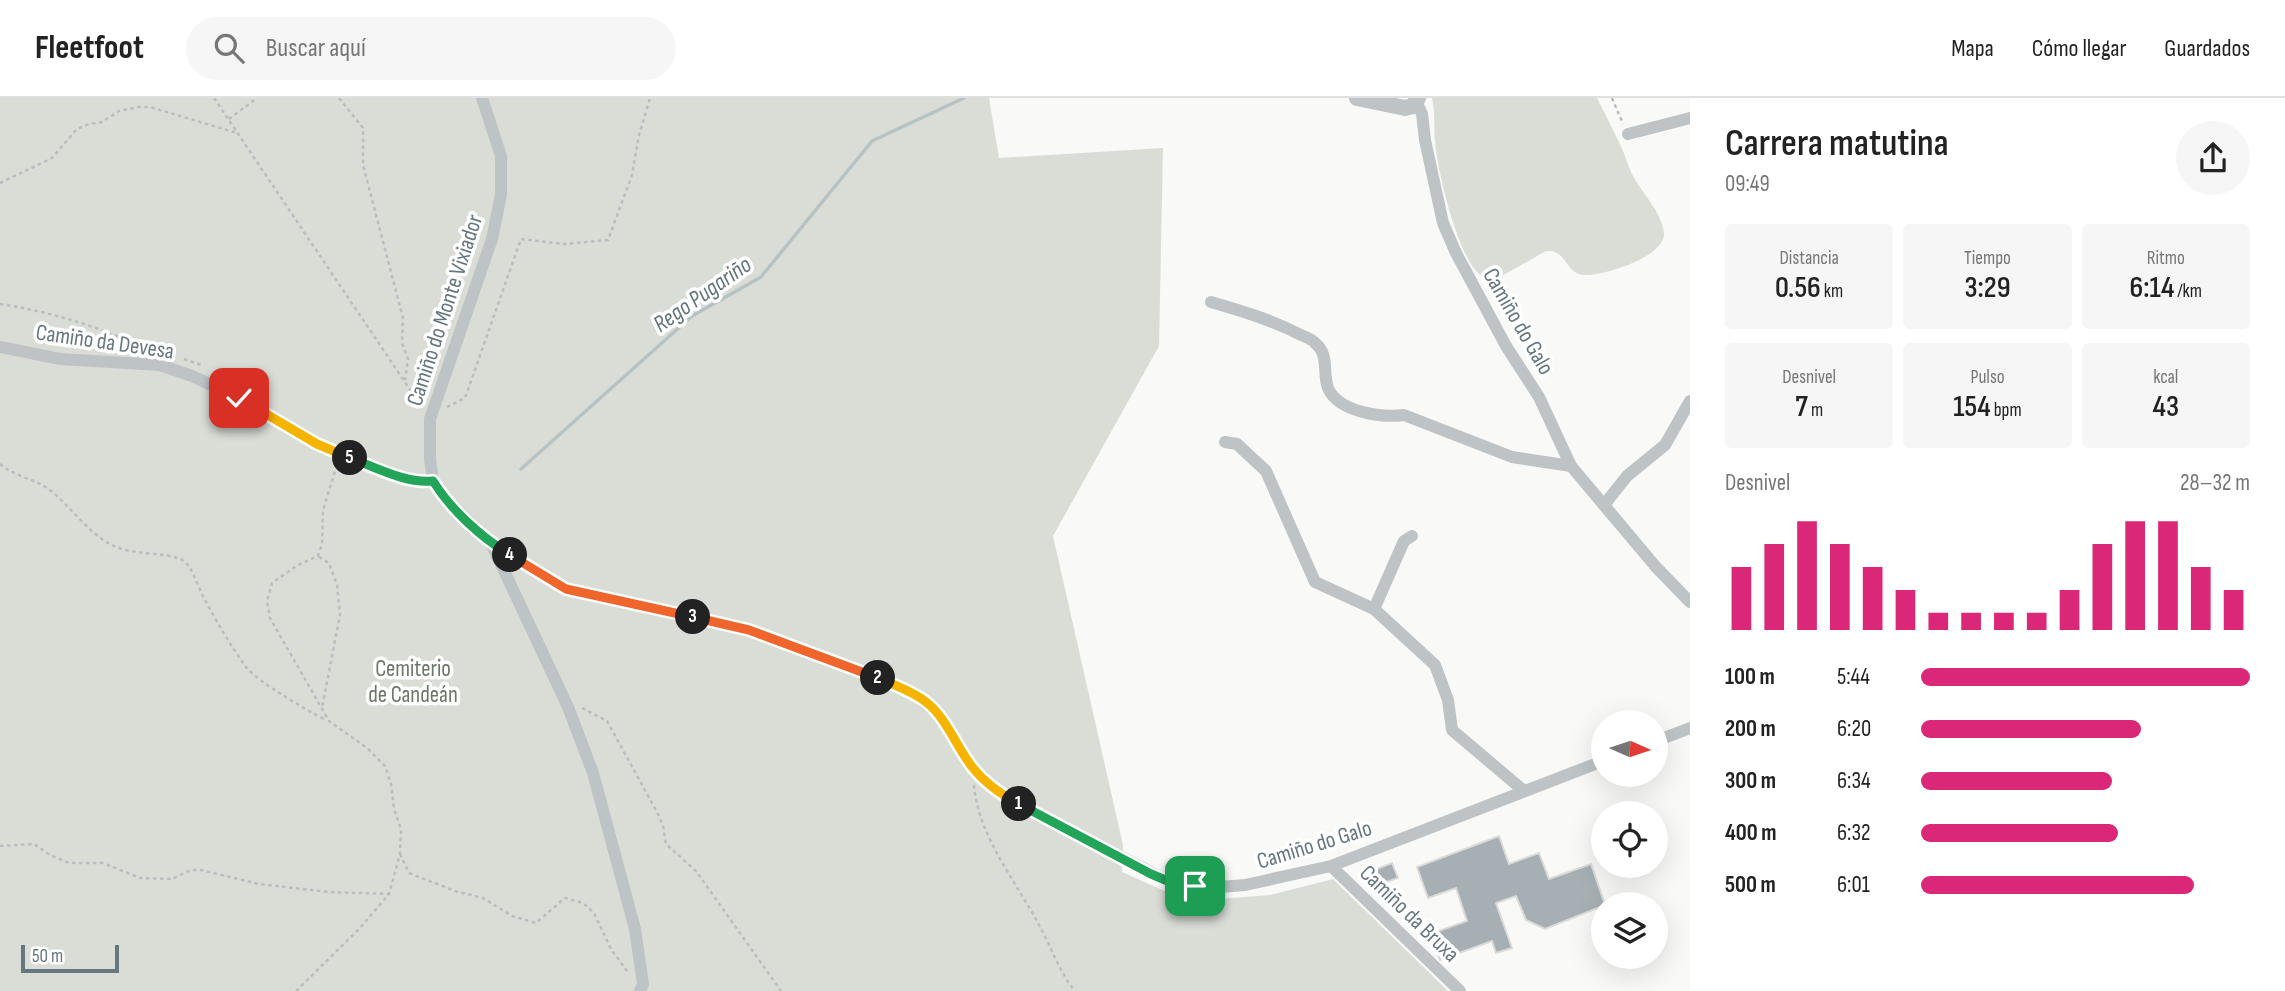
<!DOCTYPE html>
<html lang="es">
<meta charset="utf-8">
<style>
:root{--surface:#fff;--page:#f6f6f6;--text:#222;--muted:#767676;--line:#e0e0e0;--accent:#db2777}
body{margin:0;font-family:"Sofia Sans Condensed",sans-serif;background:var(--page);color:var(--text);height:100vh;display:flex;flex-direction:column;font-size:26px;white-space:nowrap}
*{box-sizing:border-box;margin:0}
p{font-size:23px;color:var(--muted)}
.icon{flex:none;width:38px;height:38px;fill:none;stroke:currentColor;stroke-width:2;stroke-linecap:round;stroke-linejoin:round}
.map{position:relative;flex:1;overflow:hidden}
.details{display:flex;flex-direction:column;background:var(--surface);width:595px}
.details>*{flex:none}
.needle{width:46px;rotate:93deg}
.fabs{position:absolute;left:1591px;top:612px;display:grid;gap:14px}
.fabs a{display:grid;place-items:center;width:77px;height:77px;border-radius:50%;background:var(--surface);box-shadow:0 7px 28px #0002;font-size:35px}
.scale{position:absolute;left:21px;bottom:18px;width:98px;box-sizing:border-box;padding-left:7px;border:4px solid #66787f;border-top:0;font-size:19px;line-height:24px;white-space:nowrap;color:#66787f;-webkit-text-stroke:5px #fff;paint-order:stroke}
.pin{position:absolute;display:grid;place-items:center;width:60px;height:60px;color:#fff;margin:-30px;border-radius:14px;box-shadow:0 4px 10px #0006}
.km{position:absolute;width:35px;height:35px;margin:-18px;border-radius:50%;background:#222;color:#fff;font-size:19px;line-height:35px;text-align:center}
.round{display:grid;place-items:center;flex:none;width:74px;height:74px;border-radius:37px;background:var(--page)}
.summary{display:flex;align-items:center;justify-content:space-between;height:119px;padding:0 35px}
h1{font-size:38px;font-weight:600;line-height:52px}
.figures{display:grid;grid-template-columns:repeat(3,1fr);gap:10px;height:119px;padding:7px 35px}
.figures div{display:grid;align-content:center;border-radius:7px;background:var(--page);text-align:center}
.figures b{font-size:30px;font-weight:600}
.figures small{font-size:19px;font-weight:400}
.figures p{font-size:19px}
.chart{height:196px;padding:14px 35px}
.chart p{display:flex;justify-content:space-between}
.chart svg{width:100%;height:126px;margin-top:7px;stroke:var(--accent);stroke-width:6}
ul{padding:0 35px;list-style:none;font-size:23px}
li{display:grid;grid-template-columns:112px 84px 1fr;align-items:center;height:52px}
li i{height:18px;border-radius:9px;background:var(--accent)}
header{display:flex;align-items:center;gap:42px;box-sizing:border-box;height:98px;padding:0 35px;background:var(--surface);border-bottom:2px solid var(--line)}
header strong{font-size:33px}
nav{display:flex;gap:38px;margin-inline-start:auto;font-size:24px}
.search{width:490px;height:63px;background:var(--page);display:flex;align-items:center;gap:18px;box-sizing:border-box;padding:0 24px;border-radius:38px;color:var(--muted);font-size:26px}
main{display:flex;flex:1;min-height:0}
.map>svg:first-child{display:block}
</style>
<header>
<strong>Fleetfoot</strong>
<div class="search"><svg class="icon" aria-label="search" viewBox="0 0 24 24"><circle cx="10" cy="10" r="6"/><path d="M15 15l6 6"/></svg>Buscar aquí</div>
<nav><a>Mapa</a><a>Cómo llegar</a><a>Guardados</a></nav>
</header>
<main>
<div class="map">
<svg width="1690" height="893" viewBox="0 0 1690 893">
<rect width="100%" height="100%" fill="#f9f9f7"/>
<g fill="#daddd6">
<path d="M0,0H989L999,60L1163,50L1159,248L1053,438L1123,747L1122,774L1169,795L1219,801L1270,797L1333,781L1448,893H0Z"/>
<path d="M1432,0H1597C1606,18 1615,35 1623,53C1627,63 1630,74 1636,83C1645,98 1662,116 1664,135C1666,159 1603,178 1584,177C1565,176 1567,151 1546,153L1498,180C1491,181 1484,180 1478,175C1457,155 1437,72 1435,43C1434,28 1435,14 1432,0Z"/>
</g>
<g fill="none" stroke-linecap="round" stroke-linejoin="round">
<path stroke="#b6c3c5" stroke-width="3.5" d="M521,371L692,218L761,179L872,43L964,0"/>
</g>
<g fill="#a6afb3" stroke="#dbdad9" stroke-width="2">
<path d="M1499,738L1509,766L1539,755L1549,781L1591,766L1605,807L1545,831L1526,822L1516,798L1496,805L1512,850L1496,855L1492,843L1440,862L1430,836L1467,823L1456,790L1428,800L1417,769Z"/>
<path d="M1392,765L1398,780L1372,789L1366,775Z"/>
</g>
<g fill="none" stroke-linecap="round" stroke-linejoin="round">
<g stroke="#b9bdbf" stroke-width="2.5" stroke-dasharray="3.5 3.5" stroke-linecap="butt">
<path d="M214,0L421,308"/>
<path d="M339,0L363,30V67L403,220L402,245L408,261L405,282"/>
<path d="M1612,0L1623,26"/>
<path d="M229,21L257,0"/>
<path d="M0,85L52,60L77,31L89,26L102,24L119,13L139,9H150L237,35"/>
<path d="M0,206C33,211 64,219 96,230C116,237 136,247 157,253"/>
<path d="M184,261L204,268"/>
<path d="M447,309L465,300L521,141L564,146L608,142L632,77L639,37L650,0"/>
<path d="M0,366C14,378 32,380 47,390C71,407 88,437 116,449C134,457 170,454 184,463C193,470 198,490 204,500C216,523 231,548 246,569C258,584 308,613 326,622"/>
<path d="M319,459L329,465L337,487L340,517L322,610"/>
<path d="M582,610L607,623L657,714L663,728L666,746L696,773L781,893"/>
<path d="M974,687C978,738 1016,783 1039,827C1051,848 1059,874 1075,893"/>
<path d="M0,748L34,746L50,757L69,765H103L140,780L172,781L191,772H201L259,786L329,794L389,796"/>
<path d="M400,756L409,775L455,793L483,800L512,818L536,825L565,800L583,805L594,815L611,851L627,873"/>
<path d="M296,893L359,831L389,796L400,756L401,731L394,711L391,686L385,668L367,650L329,623L270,520L267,503L272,485L298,467L318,458L322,446L323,412L336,370"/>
</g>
<g stroke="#bec4c6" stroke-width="12">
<path d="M482,0L501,58V97L492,141L430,321V361L433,383L442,397L491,445L568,609L593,675L635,831L643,886L640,893"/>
<path d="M1416,3L1422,16L1425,42L1443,125L1456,155L1506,248L1539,299L1571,368L1656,469L1690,504"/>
<path d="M1628,36L1690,20"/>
<path d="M1211,204C1242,213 1272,222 1301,237C1305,239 1312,241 1315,245C1330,257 1322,274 1328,290C1338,314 1382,320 1404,317L1512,359L1571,368"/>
<path d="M0,249L60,261L160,267L192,278L239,300L317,346L343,358L399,378L423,384L433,383"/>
<path d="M1225,344L1237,346L1266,373L1315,484L1374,511L1435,567L1448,602L1452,632L1524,693"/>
<path d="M1604,407L1627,378L1665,347L1690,303"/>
<path d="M491,445L566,491L749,532L872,577L914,596L936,614L973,669L991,687L1012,702L1170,784L1220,789L1245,787L1331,768L1603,663"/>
<path d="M1374,511L1404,443L1412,438"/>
<path d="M1656,643L1690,630"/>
<path d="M1331,768L1460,893"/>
</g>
<path stroke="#bec4c6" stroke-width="16" d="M1357,0L1405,10L1413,8L1418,0"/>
</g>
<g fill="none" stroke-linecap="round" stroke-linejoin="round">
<defs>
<path id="split-1" d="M1019,706L1151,776L1170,784L1195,788"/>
<path id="split-2" d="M878,580C894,587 912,593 926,604C947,620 956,649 973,670C985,685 1002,697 1019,706"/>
<path id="split-3" d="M693,519L749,532L878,580"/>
<path id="split-4" d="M510,457L566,491L693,519"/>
<path id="split-5" d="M350,360C375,369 406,386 433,383C451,412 481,439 510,457"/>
<path id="split-6" d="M239,300L317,346L350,360"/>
</defs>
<use href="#split-1" stroke="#fff" stroke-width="14"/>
<use href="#split-2" stroke="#fff" stroke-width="14"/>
<use href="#split-3" stroke="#fff" stroke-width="14"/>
<use href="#split-4" stroke="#fff" stroke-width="14"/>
<use href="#split-5" stroke="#fff" stroke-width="14"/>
<use href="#split-6" stroke="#fff" stroke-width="14"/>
<use href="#split-1" stroke="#22a559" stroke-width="9"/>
<use href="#split-2" stroke="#f5b400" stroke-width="9"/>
<use href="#split-3" stroke="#f0652b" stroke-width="9"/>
<use href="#split-4" stroke="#f0652b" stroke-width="9"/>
<use href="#split-5" stroke="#22a559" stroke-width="9"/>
<use href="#split-6" stroke="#f5b400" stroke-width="9"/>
</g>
<g text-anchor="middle" stroke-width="7" stroke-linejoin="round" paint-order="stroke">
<g font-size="23" fill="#66787f" stroke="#fff">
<text transform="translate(444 212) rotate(-72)" y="8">Camiño do Monte Vixiador</text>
<text transform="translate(1519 223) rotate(60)" y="8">Camiño do Galo</text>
<text transform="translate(105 243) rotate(8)" y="8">Camiño da Devesa</text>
<text transform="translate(1314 746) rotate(-17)" y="8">Camiño do Galo</text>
<text transform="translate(1410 815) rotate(44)" y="8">Camiño da Bruxa</text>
</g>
<g font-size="23" fill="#6b7765" stroke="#fff">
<text x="413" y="578">Cemiterio<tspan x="413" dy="26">de Candeán</tspan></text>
</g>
<g font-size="24" font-style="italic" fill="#617678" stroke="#fff">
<text transform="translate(702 196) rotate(-35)" y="8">Rego Pugariño</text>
</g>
</g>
</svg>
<div class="fabs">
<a><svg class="needle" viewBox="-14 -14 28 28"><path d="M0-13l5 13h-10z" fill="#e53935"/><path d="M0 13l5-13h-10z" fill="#767676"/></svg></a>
<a><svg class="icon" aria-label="locate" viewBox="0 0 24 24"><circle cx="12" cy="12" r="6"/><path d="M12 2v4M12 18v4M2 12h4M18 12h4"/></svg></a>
<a><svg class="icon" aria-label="layers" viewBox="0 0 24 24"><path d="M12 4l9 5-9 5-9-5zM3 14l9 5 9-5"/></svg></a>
</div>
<div class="scale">50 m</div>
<div class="pin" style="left:1195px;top:788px;background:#1e9e55"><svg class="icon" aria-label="arrive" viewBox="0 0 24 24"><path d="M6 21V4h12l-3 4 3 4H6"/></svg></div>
<div class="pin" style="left:239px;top:300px;background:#d93025"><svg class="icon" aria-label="check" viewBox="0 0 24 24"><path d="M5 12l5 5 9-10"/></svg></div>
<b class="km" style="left:1019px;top:706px">1</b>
<b class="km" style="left:878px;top:580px">2</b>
<b class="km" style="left:693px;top:519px">3</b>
<b class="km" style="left:510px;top:457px">4</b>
<b class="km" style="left:350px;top:360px">5</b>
</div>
<section class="details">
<div class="summary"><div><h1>Carrera matutina</h1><p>09:49</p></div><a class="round"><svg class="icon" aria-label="share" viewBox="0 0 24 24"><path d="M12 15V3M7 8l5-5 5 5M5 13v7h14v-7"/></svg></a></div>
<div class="figures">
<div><p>Distancia</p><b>0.56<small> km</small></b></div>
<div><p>Tiempo</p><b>3:29</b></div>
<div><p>Ritmo</p><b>6:14<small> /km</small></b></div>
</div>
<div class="figures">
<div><p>Desnivel</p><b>7<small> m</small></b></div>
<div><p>Pulso</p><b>154<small> bpm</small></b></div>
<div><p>kcal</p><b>43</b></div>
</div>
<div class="chart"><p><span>Desnivel</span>28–32 m</p>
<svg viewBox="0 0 160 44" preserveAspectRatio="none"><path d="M5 44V22M15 44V14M25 44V6M35 44V14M45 44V22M55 44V30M65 44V38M75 44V38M85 44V38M95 44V38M105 44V30M115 44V14M125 44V6M135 44V6M145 44V22M155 44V30"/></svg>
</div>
<ul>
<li><b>100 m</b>5:44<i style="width:100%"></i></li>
<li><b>200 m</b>6:20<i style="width:67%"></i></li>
<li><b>300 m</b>6:34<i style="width:58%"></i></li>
<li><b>400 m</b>6:32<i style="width:60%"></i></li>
<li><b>500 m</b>6:01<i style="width:83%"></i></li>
</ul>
</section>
</main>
